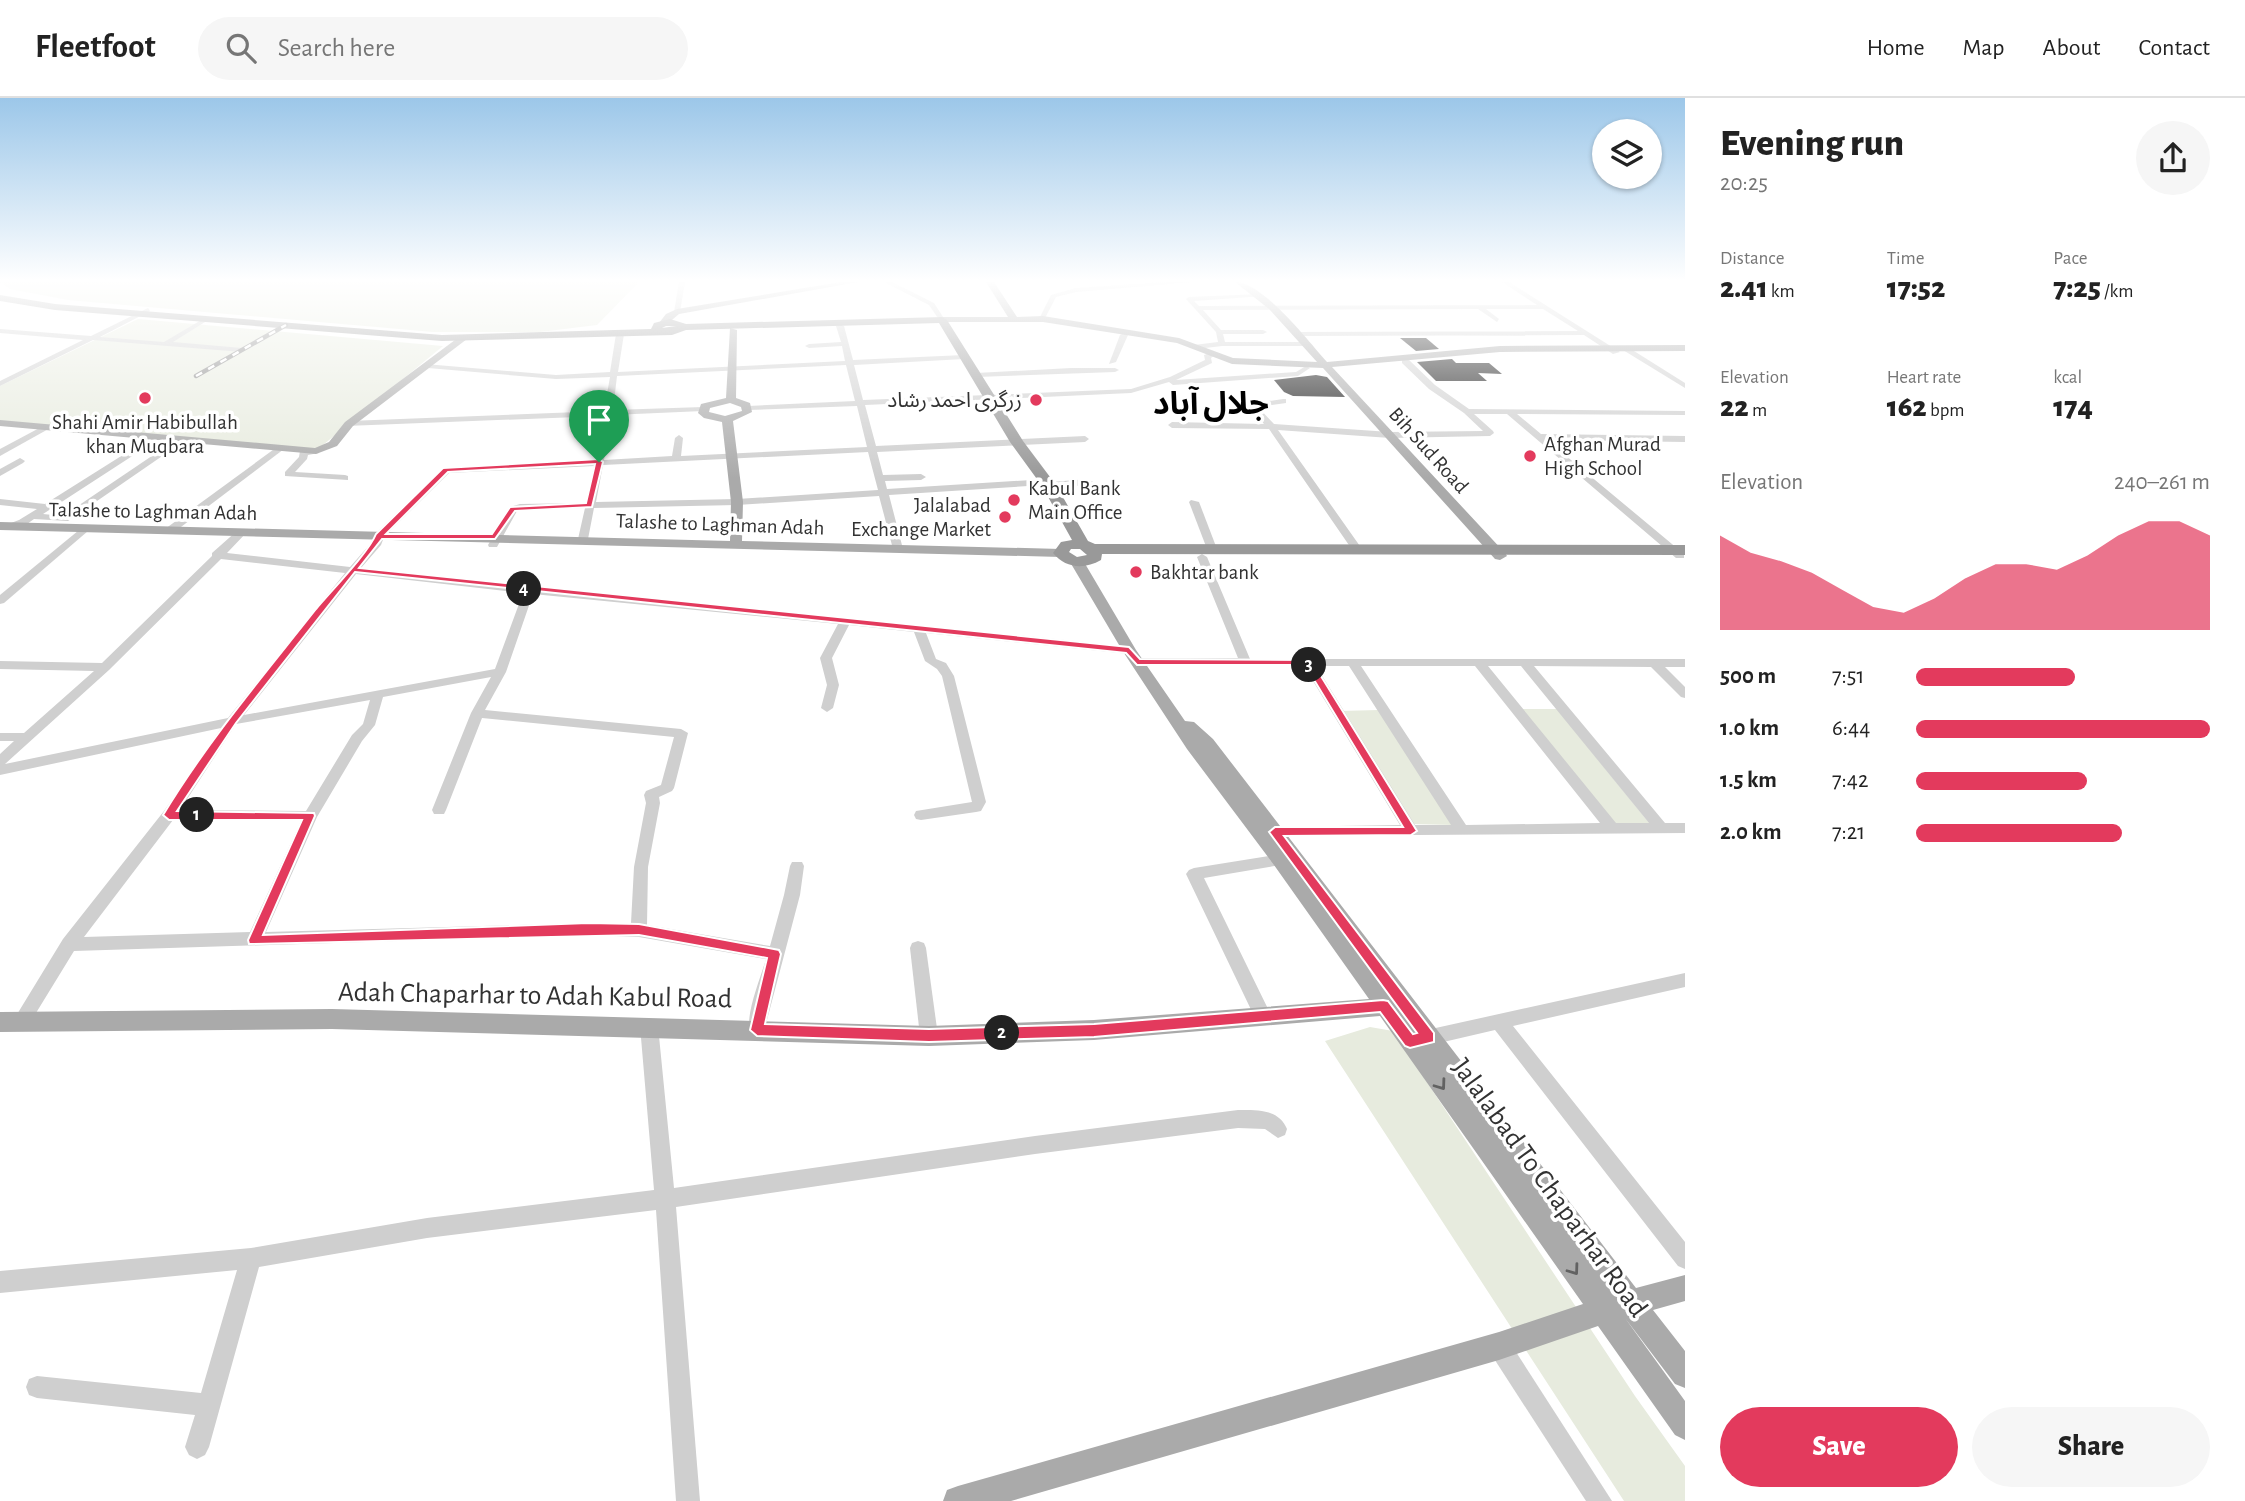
<!DOCTYPE html>
<meta charset="utf-8">
<style>
:root{--surface:#fff;--page:#f6f6f6;--text:#222;--muted:#767676;--line:#e0e0e0;--accent:#e33a5d}
body{margin:0;font-family:"Alegreya Sans","Noto Sans Arabic",sans-serif;background:var(--page);color:var(--text);height:100vh;display:flex;flex-direction:column;font-size:26px;white-space:nowrap}
*{box-sizing:border-box;margin:0}
p{font-size:23px;color:var(--muted)}
.icon{flex:none;width:38px;height:38px;fill:none;stroke:currentColor;stroke-width:2;stroke-linecap:round;stroke-linejoin:round}
.map{position:relative;flex:1;overflow:hidden}
.panel{display:flex;flex-direction:column;background:var(--surface);width:560px}
.panel>*{flex:none}
.buttons{position:absolute;left:1592px;top:21px;display:grid;gap:14px}
.buttons a{display:grid;place-items:center;width:70px;height:70px;border-radius:50%;background:var(--surface);box-shadow:0 2px 5px #0004;font-size:35px}
.pin{position:absolute;display:grid;place-items:center;width:60px;height:60px;color:#fff;margin:-72px -30px;border-radius:50% 50% 50% 0;rotate:-45deg;box-shadow:0 0 7px #0007}
.pin .icon{rotate:45deg}
.km{position:absolute;width:35px;height:35px;margin:-18px;border-radius:50%;background:#222;color:#fff;font-size:19px;line-height:35px;text-align:center}
.round{display:grid;place-items:center;flex:none;width:74px;height:74px;border-radius:37px;background:var(--page)}
.summary{display:flex;align-items:center;justify-content:space-between;height:119px;padding:0 35px}
h1{font-size:38px;font-weight:800;line-height:52px}
.metrics{display:grid;grid-template-columns:repeat(3,1fr);gap:10px;height:119px;padding:7px 35px}
.metrics div{display:grid;align-content:center}
.metrics b{font-size:30px;font-weight:800}
.metrics small{font-size:19px;font-weight:400}
.metrics p{font-size:19px}
.chart{height:196px;padding:14px 35px}
.chart p{display:flex;justify-content:space-between}
.chart svg{width:100%;height:126px;margin-top:7px;fill:var(--accent);opacity:.7}
.primary-button{display:flex;gap:14px;margin-top:auto;padding:14px 35px}
.primary-button a{flex:1;height:80px;border-radius:42px;background:var(--accent);color:#fff;font-size:28px;font-weight:800;line-height:80px;text-align:center}
.primary-button a+a{background:var(--page);color:var(--text)}
ul{padding:0 35px;list-style:none;font-size:23px}
li{display:grid;grid-template-columns:112px 84px 1fr;align-items:center;height:52px}
li i{height:18px;border-radius:9px;background:var(--accent)}
header{display:flex;align-items:center;gap:42px;box-sizing:border-box;height:98px;padding:0 35px;background:var(--surface);border-bottom:2px solid var(--line)}
header strong{font-size:33px}
nav{display:flex;gap:38px;margin-inline-start:auto;font-size:24px}
.search{width:490px;height:63px;background:var(--page);display:flex;align-items:center;gap:18px;box-sizing:border-box;padding:0 24px;border-radius:38px;color:var(--muted);font-size:26px}
main{display:flex;flex:1;min-height:0}
.map>svg:first-child{display:block}
</style>
<header>
<strong>Fleetfoot</strong>
<div class="search"><svg class="icon" aria-label="search" viewBox="0 0 24 24"><circle cx="10" cy="10" r="6"/><path d="M15 15l6 6"/></svg>Search here</div>
<nav><a>Home</a><a>Map</a><a>About</a><a>Contact</a></nav>
</header>
<main>
<div class="map">
<svg width="1685" height="1403" viewBox="0 0 1685 1403">
<rect width="100%" height="100%" fill="#fff"/>
<g fill="#e7ebde">
<path d="M0,184H639L597,227L540,234H433L68,202L10,191Z"/>
<path d="M138,221L443,248L317,352L0,323V288Z"/>
<path d="M1519,611H1557L1650,726H1611Z"/>
<path d="M1379,612L1453,727L1409,726L1339,613Z"/>
<path d="M1370,929L1393,933L1635,1298L1685,1368V1403H1624L1325,943Z"/>
</g>
<g fill="#191919">
<path d="M1400,240H1426L1439,251L1416,253Z"/>
<path d="M1452,261L1456,265H1489L1502,276L1478,275L1487,283H1436L1417,264Z"/>
<path d="M1316,277L1327,279L1345,299L1293,298L1284,294L1274,282Z"/>
</g>
<g fill="none" stroke-linecap="round" stroke-linejoin="round">
<g fill="#cfcfcf" fill-rule="evenodd">
<path d="M679,184H685L680,214L677,216L674,214Z"/>
<path d="M884,184H892L934,205L945,222L940,223L929,207Z"/>
<path d="M1166,184H1193L1076,194L1056,199L1043,224L1038,223L1051,197L1076,190Z"/>
<path d="M1502,184H1509L1620,254L1613,256L1584,237L1296,238L1292,236L1296,234L1578,233L1543,211H1486L1499,221L1497,224L1478,211L1203,212L1221,232H1263L1267,234L1263,236H1223L1225,244H1305L1309,246L1305,248H1222L1197,251H1194V247L1218,244L1216,234L1186,201L1189,199L1261,196L1264,198L1194,203L1199,208L1537,207Z"/>
<path d="M148,210L150,213L100,239L164,244L203,221L205,224L173,244L242,250L246,252L242,254L93,242L0,288V283L83,242L0,235V231L91,238Z"/>
<path d="M840,226L844,228L853,262L964,257L968,259L964,261L854,267L863,302L1131,291L1170,279L1205,262L1204,257L1212,254L1216,256L1211,260L1212,265L1176,282L1296,274L1306,268L1310,270L1298,278L1173,287L1169,284L1131,295L865,307L876,348L1085,338L1089,341L1085,344L877,354L883,377L921,376L926,379L921,382L885,383L887,391L1047,381L1052,384L1088,381L1093,384L1088,387L1049,390L1044,387L889,397L903,451L898,454L893,451L879,398L737,407L594,410L588,441L583,444L578,441L585,410L521,412L517,413L497,449H489L488,447L510,409L520,406L586,405L594,368L449,375L384,439L381,447L361,470L1133,549V555L1129,556L926,535L936,561L946,565L954,578L986,704L981,713L976,714L921,722L916,721L914,717L916,713L972,704L942,578L937,571L925,563L914,534L849,527L832,560L839,587L833,610L827,614L821,610L827,587L820,560L838,526L533,496L506,574L485,612L681,631L688,635L674,690L672,693L659,699L660,705L648,769L647,827L770,848L784,797L790,768L792,764H802L804,768L800,797L763,937L757,940L751,937C743,921 761,879 766,861L639,839L588,837L74,853L28,928L22,931L16,928L13,923L16,918L63,841L164,713L221,630L0,677V656L14,643H0V635H24L94,573L0,571V563L102,565L212,458V455L238,432L247,434L227,455L350,469L372,444L375,436L443,370L595,362L603,318L346,328V324L349,323L604,313L610,279L556,281L428,270L424,268L425,266L556,277L610,274L616,236L620,234L624,236L618,274L845,263L842,248L809,250L805,248L809,246L841,244L836,228ZM846,267L855,303L748,308L744,310L748,312L857,308L867,349L681,358L683,340L679,337L675,340L672,358L604,362L612,317L703,313L707,311L703,309L613,312L617,278ZM868,354L878,392L737,401L596,404L603,367ZM221,461L345,475L228,620L5,666L109,572ZM356,476L523,495L495,571L244,617ZM491,579L471,615L432,712L434,716H444L446,712L482,620L674,639L661,687L646,693L644,697L646,705L634,769L631,825H588L266,834L317,719L362,643L375,627L383,599ZM370,602L363,626L352,637L306,713L180,712L236,626ZM173,722L301,723L250,834L84,839Z"/>
<path d="M1124,235L1128,237L1116,264L1109,266L1120,237Z"/>
<path d="M1626,248L1685,285V290L1623,252V248Z"/>
<path d="M1402,261H1408L1435,287L1469,311L1685,313V317L1517,316L1541,336L1685,338V344L1547,342L1684,456V460H1676L1507,316H1474L1493,333L1494,335L1490,338L1390,340L1278,332L1362,451L1357,454L1353,453L1269,331L1172,330L1168,327L1172,324L1264,326L1249,310V306L1283,301H1286V305L1258,309L1274,326L1390,334L1483,333L1464,315L1429,291L1402,265Z"/>
<path d="M1071,270H1115L1119,272L1115,274L976,279L972,277L976,275Z"/>
<path d="M45,327L52,329L0,358V351Z"/>
<path d="M153,338L160,340L43,416L63,418L177,341L184,343L68,423L34,421L27,426L8,431L3,428L19,422L37,411L0,407V401L45,406Z"/>
<path d="M277,349L284,351L173,435H165V431Z"/>
<path d="M316,350L319,351V355L308,357L307,361L295,374L345,377L348,378V382L285,378V374L299,359L300,353Z"/>
<path d="M20,360L25,363L23,365L0,378V371Z"/>
<path d="M1191,402L1199,404L1217,451L1216,453H1208L1207,451L1189,404Z"/>
<path d="M84,428L88,429V433L4,505L0,506V497Z"/>
<path d="M1202,456L1207,459L1250,561H1685V569H1665L1685,589V600L1681,599L1651,569L1534,568L1665,725H1685V735L1270,738L1268,734L1270,730L1275,729L1400,727L1304,568L1133,567L1131,564L1133,561L1137,560H1238L1197,459ZM1316,568H1349L1451,727H1415ZM1361,568H1475L1600,725L1466,727ZM1488,568H1521L1649,725H1616Z"/>
<path d="M1281,756L1286,758L1288,762L1286,766L1204,780L1271,917L1268,922L1262,925L1256,922L1186,776L1189,772L1194,770Z"/>
<path d="M918,843L924,845L926,850L938,938L935,944L929,946L923,944L920,938L910,850L912,845Z"/>
<path d="M1685,875V889L1513,928L1685,1144V1171L1678,1168L1495,932L1422,949L1416,947L1413,941L1416,935L1422,933Z"/>
<path d="M649,920L655,923L658,928L674,1090L1035,1038L1238,1012C1257,1012 1279,1011 1287,1031L1285,1037L1278,1040L1265,1031L1238,1030L1035,1056L676,1109L700,1403H676L656,1112L427,1140L259,1169L209,1349L205,1357L197,1361L189,1357L185,1349L195,1317L37,1300L29,1297L26,1289L29,1281L37,1278L201,1295L237,1172L0,1195V1173L251,1150L427,1120L654,1092L640,928L643,923Z"/>
<path d="M1499,1237L1507,1240L1612,1403H1586L1491,1256L1488,1248L1491,1240Z"/>
</g>
<g fill="#aaa" fill-rule="evenodd">
<path d="M841,184H858L679,216L666,227L659,225L666,216L677,211Z"/>
<path d="M986,184H994L1017,219L1043,218L1179,240L1233,260L1317,264L1269,211L1235,184C1263,184 1308,243 1327,264L1500,248L1685,247V253L1500,254L1332,269L1505,455L1507,458L1500,462L1495,461L1323,270L1232,266L1177,245L1043,224H939L942,219H1008Z"/>
<path d="M730,230L737,232L736,300L750,305L752,314L733,323L743,404L742,443L1061,451L1067,455L1061,459L0,432V424L730,443L731,404L722,324L704,320L698,315L701,306L726,300ZM730,305L741,309L742,313L725,318L709,314L710,310Z"/>
<path d="M459,239L467,241L353,328L337,348L316,356L0,328V322L315,350L329,344L345,324Z"/>
<path d="M1077,460L1084,464L1136,552L1185,623L1194,624L1213,641L1636,1190L1685,1177V1203L1653,1212L1685,1253V1290L1675,1286L1625,1220L1685,1303V1342L1675,1337L1598,1228L1499,1262L1011,1403H943L947,1392L958,1388L1499,1234L1583,1206L1380,918L1094,942L929,948L332,931L0,934V914L332,911L929,928L1094,922L1369,901L1274,767L1187,651L1122,552L1070,464Z"/>
</g>
<path fill="#999" fill-rule="evenodd" d="M0,197L55,206L442,237L651,231L654,225L670,221L686,226L942,219L947,222L1023,343L1056,387L1088,443L1095,446L1685,447V457L1102,456L1101,462C1084,472 1065,470 1053,455L1061,444L1072,442L1042,388L1010,344L939,225L686,232L672,237L442,243L55,212L0,203ZM666,228H676L662,230ZM1071,451H1080L1087,457L1077,459L1069,454Z"/>
<defs>
<path id="rail" d="M196,278L286,227"/>
</defs>
<use href="#rail" stroke="#878787" stroke-width="4.5"/>
<use href="#rail" stroke="#fff" stroke-width="2.5" stroke-dasharray="7" stroke-linecap="butt"/>
</g>
<defs><path id="oneway-chevron" d="M-2-3.5L2.5 0L-2 3.5" fill="none" stroke-width="1.6" stroke-linecap="round" stroke-linejoin="round" transform="scale(1.75)"/></defs>
<g stroke="#626262">
<use href="#oneway-chevron" transform="translate(1441 987) rotate(54)"/>
<use href="#oneway-chevron" transform="translate(1574 1172) rotate(54)"/>
</g>
<linearGradient id="sky" x2="0" y2="1"><stop stop-color="#9cc7e9"/><stop offset="0.48" stop-color="#fff"/><stop offset="1" stop-color="#fff" stop-opacity="0"/></linearGradient>
<rect width="1685" height="380" fill="url(#sky)"/>
<path fill="#e33a5d" stroke="#fff" stroke-width="2" fill-rule="evenodd" d="M599,361L603,364L592,409L515,413L495,441H382L359,470L1129,549L1140,561L1311,562L1417,733L1411,737L1284,738L1434,935V944L1410,950L1405,948L1380,914L1094,939L929,944L757,938L750,932L767,860L639,837L249,846L248,842L302,722H169L163,717C207,644 263,578 316,511C331,493 369,454 376,436L443,370ZM595,366L586,405L510,409L492,436H386L448,374ZM355,474L1126,555L1137,567H1305L1403,729H1275L1269,734L1417,935L1413,936L1388,903L1383,902L1094,926L929,931L765,926L781,856L779,852L639,826L588,825L263,837L315,718L314,715L177,713L236,625Z"/>
<g fill="#e33a5d" stroke="#fff" stroke-width="2.5">
<circle cx="145" cy="300" r="7"/>
<circle cx="1036" cy="302" r="7"/>
<circle cx="1530" cy="358" r="7"/>
<circle cx="1014" cy="402" r="7"/>
<circle cx="1005" cy="419" r="7"/>
<circle cx="1136" cy="474" r="7"/>
</g>
<g text-anchor="middle" stroke-width="7" stroke-linejoin="round" paint-order="stroke">
<g font-size="21" fill="#323232" stroke="#fff" text-anchor="start">
<text x="1022" y="309" text-anchor="end">زرگری احمد رشاد</text>
<text x="145" y="331" text-anchor="middle">Shahi Amir Habibullah<tspan x="145" dy="24">khan Muqbara</tspan></text>
<text x="1544" y="353">Afghan Murad<tspan x="1544" dy="24">High School</tspan></text>
<text x="1028" y="397">Kabul Bank<tspan x="1028" dy="24">Main Office</tspan></text>
<text x="991" y="414" text-anchor="end">Jalalabad<tspan x="991" dy="24">Exchange Market</tspan></text>
<text x="1150" y="481">Bakhtar bank</text>
</g>
<g font-size="21" fill="#323232" stroke="#fff">
<text transform="translate(1429 352) rotate(48)" y="7">Bih Sud Road</text>
<text transform="translate(153 413) rotate(1)" y="7">Talashe to Laghman Adah</text>
<text transform="translate(720 426) rotate(2)" y="7">Talashe to Laghman Adah</text>
</g>
<g font-size="28" fill="#323232" stroke="#fff">
<text transform="translate(535 896) rotate(1)" y="10">Adah Chaparhar to Adah Kabul Road</text>
<text transform="translate(1551 1089) rotate(54)" y="10">Jalalabad To Chaparhar Road</text>
</g>
<g font-size="32" font-weight="bold" fill="#000" stroke="#fff">
<text x="1211" y="316">جلال آباد</text>
</g>
</g>
</svg>
<div class="buttons">
<a><svg class="icon" aria-label="layers" viewBox="0 0 24 24"><path d="M12 4l9 5-9 5-9-5zM3 14l9 5 9-5"/></svg></a>
</div>
<div class="pin" style="left:599px;top:364px;background:#1e9e55"><svg class="icon" aria-label="arrive" viewBox="0 0 24 24"><path d="M6 21V4h12l-3 4 3 4H6"/></svg></div>
<b class="km" style="left:197px;top:717px">1</b>
<b class="km" style="left:1002px;top:935px">2</b>
<b class="km" style="left:1309px;top:567px">3</b>
<b class="km" style="left:524px;top:491px">4</b>
</div>
<section class="panel">
<div class="summary"><div><h1>Evening run</h1><p>20:25</p></div><a class="round"><svg class="icon" aria-label="share" viewBox="0 0 24 24"><path d="M12 15V3M7 8l5-5 5 5M5 13v7h14v-7"/></svg></a></div>
<div class="metrics">
<div><p>Distance</p><b>2.41<small> km</small></b></div>
<div><p>Time</p><b>17:52</b></div>
<div><p>Pace</p><b>7:25<small> /km</small></b></div>
</div>
<div class="metrics">
<div><p>Elevation</p><b>22<small> m</small></b></div>
<div><p>Heart rate</p><b>162<small> bpm</small></b></div>
<div><p>kcal</p><b>174</b></div>
</div>
<div class="chart"><p><span>Elevation</span>240–261 m</p>
<svg viewBox="0 0 160 44" preserveAspectRatio="none"><path d="M0 44V11L10 17L20 20L30 24L40 30L50 36L60 38L70 33L80 26L90 21L100 21L110 23L120 18L130 11L140 6L150 6L160 11V44z"/></svg>
</div>
<ul>
<li><b>500 m</b>7:51<i style="width:54%"></i></li>
<li><b>1.0 km</b>6:44<i style="width:100%"></i></li>
<li><b>1.5 km</b>7:42<i style="width:58%"></i></li>
<li><b>2.0 km</b>7:21<i style="width:70%"></i></li>
</ul>
<div class="primary-button"><a>Save</a><a>Share</a></div>
</section>
</main>
